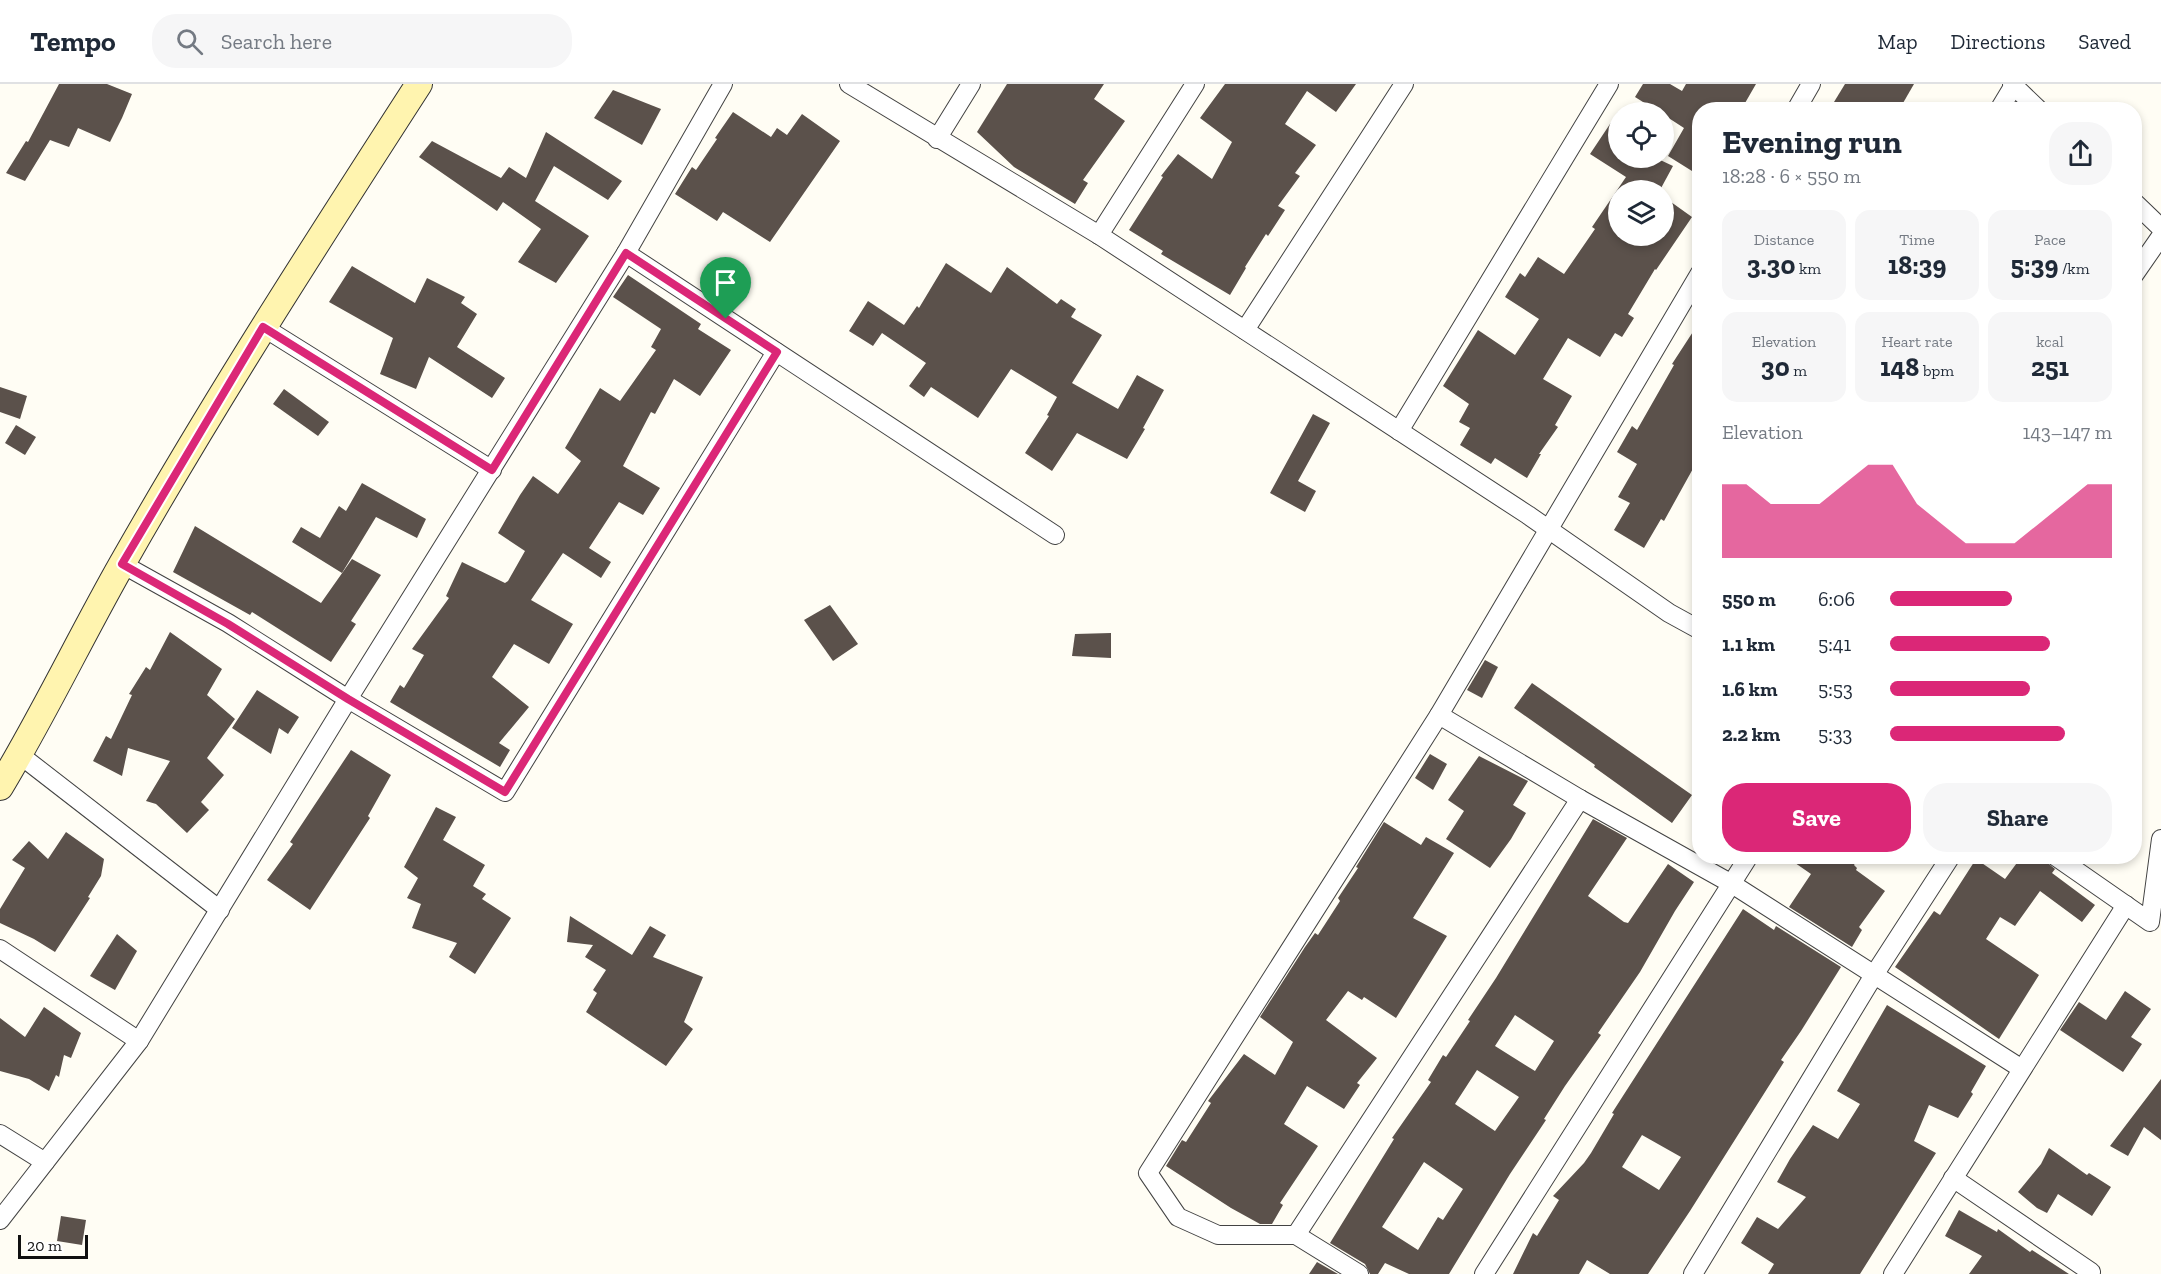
<!DOCTYPE html>
<meta charset="utf-8">
<style>
:root{--surface:#fff;--page:#f6f6f7;--text:#1f2937;--muted:#747a83;--line:#e0e1e3;--accent:#db2777}
body{margin:0;font-family:"Zilla Slab",serif;background:var(--page);color:var(--text);height:100vh;display:flex;flex-direction:column;font-size:22px;white-space:nowrap}
*{box-sizing:border-box;margin:0}
p{font-size:20px;color:var(--muted)}
.icon{flex:none;width:33px;height:33px;fill:none;stroke:currentColor;stroke-width:2;stroke-linecap:round;stroke-linejoin:round}
.map{position:relative;flex:1;overflow:hidden}
.panel{position:absolute;left:1692px;top:18px;width:450px;height:762px;display:flex;flex-direction:column;background:var(--surface);border-radius:24px;box-shadow:0 3px 9px #0003}
.panel>*{flex:none}
.fabs{position:absolute;left:1608px;top:18px;display:grid;gap:12px}
.fabs a{display:grid;place-items:center;width:66px;height:66px;border-radius:50%;background:var(--surface);box-shadow:0 3px 9px #0003;font-size:30px}
.scale{position:absolute;left:18px;bottom:15px;width:70px;box-sizing:border-box;padding-left:6px;border:3px solid #101010;border-top:0;font-size:16px;line-height:21px;white-space:nowrap;color:#101010;-webkit-text-stroke:4px #fff;paint-order:stroke}
.pin{position:absolute;display:grid;place-items:center;width:51px;height:51px;color:#fff;margin:-62px -26px;border-radius:50% 50% 50% 0;rotate:-45deg;box-shadow:0 0 6px #0007}
.pin .icon{rotate:45deg}
.round{display:grid;place-items:center;flex:none;width:63px;height:63px;border-radius:24px;background:var(--page)}
.summary{display:flex;align-items:center;justify-content:space-between;height:102px;padding:0 30px}
h1{font-size:33px;font-weight:800;line-height:45px}
.metrics{display:grid;grid-template-columns:repeat(3,1fr);gap:9px;height:102px;padding:6px 30px}
.metrics div{display:grid;align-content:center;border-radius:15px;background:var(--page);text-align:center}
.metrics b{font-size:26px;font-weight:800}
.metrics small{font-size:16px;font-weight:400}
.metrics p{font-size:16px}
.chart{height:168px;padding:12px 30px}
.chart p{display:flex;justify-content:space-between}
.chart svg{width:100%;height:108px;margin-top:6px;fill:var(--accent);opacity:.7}
.primary-button{display:flex;gap:12px;margin-top:auto;padding:12px 30px}
.primary-button a{flex:1;height:69px;border-radius:24px;background:var(--accent);color:#fff;font-size:24px;font-weight:800;line-height:69px;text-align:center}
.primary-button a+a{background:var(--page);color:var(--text)}
ul{padding:0 30px;list-style:none;font-size:20px}
li{display:grid;grid-template-columns:96px 72px 1fr;align-items:center;height:45px}
li i{height:15px;border-radius:8px;background:var(--accent)}
header{display:flex;align-items:center;gap:36px;box-sizing:border-box;height:84px;padding:0 30px;background:var(--surface);border-bottom:2px solid var(--line)}
header strong{font-size:28px}
nav{display:flex;gap:33px;margin-inline-start:auto;font-size:21px}
.search{width:420px;height:54px;background:var(--page);display:flex;align-items:center;gap:15px;box-sizing:border-box;padding:0 21px;border-radius:24px;color:var(--muted);font-size:22px}
.map>svg:first-child{display:block}
</style>
<header>
<strong>Tempo</strong>
<div class="search"><svg class="icon" aria-label="search" viewBox="0 0 24 24"><circle cx="10" cy="10" r="6"/><path d="M15 15l6 6"/></svg>Search here</div>
<nav><a>Map</a><a>Directions</a><a>Saved</a></nav>
</header>
<div class="map">
<svg width="2161" height="1190" viewBox="0 0 2161 1190">
<rect width="100%" height="100%" fill="#fffdf4"/>
<g fill="#5b514b" fill-rule="evenodd">
<path d="M59,0H107L132,10L122,34L110,58L78,44L69,63L50,56L25,97L6,89L26,57L28,58Z"/>
<path d="M1007,0H1104L1094,15L1125,37L1083,96L1088,99L1075,120L1014,83L977,48Z"/>
<path d="M1225,0H1356L1336,28L1307,7L1285,40L1316,61L1295,89L1300,92L1278,122L1285,126L1268,152L1266,150L1245,183L1246,184L1230,211L1161,170L1163,167L1129,146L1163,93L1161,92L1178,70L1212,95L1232,58L1200,34Z"/>
<path d="M1643,0H1670L1682,7L1686,0H1756L1741,26H1700V92L1668,72L1684,44L1664,31V28H1659L1635,13Z"/>
<path d="M1845,0H1914L1899,26H1847L1834,18Z"/>
<path d="M613,6L661,25L642,61L594,34Z"/>
<path d="M733,28L771,53L777,44L787,51L802,30L840,57L770,158L723,128L717,137L675,110L692,83L696,86L717,55L715,54Z"/>
<path d="M1618,28V74H1656L1673,82L1660,106H1618V152H1664V113L1692,133L1656,186L1655,185L1628,230L1634,234L1622,253L1615,249L1600,273L1568,254L1543,295L1572,312L1555,341L1558,343L1539,370H1541L1527,394L1495,374L1491,380L1460,361L1470,344L1459,338L1469,320L1443,302L1478,246L1515,271L1539,235L1505,213L1520,189L1525,193L1538,173L1564,190L1595,145L1592,143L1626,93L1590,70Z"/>
<path d="M546,48L622,97L608,116L554,82L535,117L589,152L556,199L518,178L541,145L503,118L497,127L419,73L432,57L501,94L509,83L526,94Z"/>
<path d="M946,179L991,209L1007,183L1057,220L1061,215L1076,225L1071,233L1102,251L1072,299L1118,325L1137,291L1164,306L1143,344L1145,345L1127,375L1077,349L1052,387L1025,369L1049,332L1047,331L1057,313L1011,285L978,334L931,303L924,313L909,302L926,279L882,249L873,262L849,247L868,217L904,241L917,222L919,224Z"/>
<path d="M352,182L415,219L427,194L465,213L461,219L477,230L457,263L505,294L492,314L429,273L416,305L380,290L393,254L329,218Z"/>
<path d="M628,191L701,240L698,245L731,266L700,312L674,295L655,330L651,328L623,382L660,404L643,431L619,418L589,464L611,478L601,494L563,469L531,516L573,540L549,580L514,560L492,593L529,623L499,659L510,666L500,683L390,618L400,601L404,604L424,571L412,565L449,514L446,512L462,478L505,499L508,497L525,467L498,449L520,411L533,392L558,410L581,377L565,364L600,304L620,317L656,266L651,263L661,245L613,213Z"/>
<path d="M1700,237V372L1664,437L1661,435L1644,464L1614,446L1630,419L1618,413L1637,380L1617,368L1632,342L1637,346L1674,281L1672,280Z"/>
<path d="M0,303L27,312L20,335L0,328Z"/>
<path d="M284,305L329,338L318,352L273,320Z"/>
<path d="M1313,330L1330,339L1298,397L1316,407L1305,428L1270,409Z"/>
<path d="M16,341L36,353L25,371L5,359Z"/>
<path d="M362,399L426,435L417,454L376,433L342,489L292,458L301,443L320,454L339,422L346,427Z"/>
<path d="M195,442L321,519L352,475L381,491L351,537L356,540L331,578L252,528L250,531L173,488Z"/>
<path d="M830,521L858,560L833,577L804,536Z"/>
<path d="M170,548L222,585L207,611L235,635L207,674L224,691L201,718L209,726L187,749L156,720L146,717L170,677L128,664L122,692L93,677L106,652L111,655L132,611L129,610L146,583L150,586Z"/>
<path d="M1111,549V574L1072,572L1075,550Z"/>
<path d="M1485,576L1498,583L1482,614L1467,606Z"/>
<path d="M1532,599L1692,711L1672,739L1594,683L1595,681L1514,624Z"/>
<path d="M257,606L299,633L288,650L279,644L271,670L232,644Z"/>
<path d="M351,666L391,691L368,732L370,734L310,826L267,796L293,760L290,758Z"/>
<path d="M1430,670L1447,680L1433,706L1415,694Z"/>
<path d="M1479,672L1528,697L1513,721L1526,729L1511,755L1490,784L1446,755L1464,727L1448,716Z"/>
<path d="M436,723L456,733L443,756L485,781L473,802L486,810L482,815L511,834L475,890L449,873L457,859L412,844L421,820L407,814L418,794L404,783Z"/>
<path d="M1593,735L1627,754L1588,812L1624,838L1628,839L1668,780L1694,798L1675,827L1640,888L1598,949L1601,951L1565,1002L1544,1035L1546,1036L1510,1090L1449,1190H1409L1385,1179L1378,1190H1370L1365,1180L1330,1159L1394,1055L1392,1054L1431,998L1428,996L1443,971L1446,973L1470,937L1468,936L1496,894ZM1515,931L1554,957L1535,987L1495,962ZM1477,986L1519,1013L1495,1047L1455,1020ZM1424,1078L1463,1105L1443,1136L1438,1133L1418,1166L1382,1143Z"/>
<path d="M1384,738L1421,761L1426,753L1454,769L1413,834L1447,852L1396,934L1364,913L1362,916L1348,907L1326,936L1377,974L1357,999L1360,1001L1344,1025L1307,1002L1284,1040L1318,1062L1280,1119L1283,1121L1272,1140H1260L1231,1124L1166,1082L1182,1056L1186,1058L1211,1019L1208,1017L1244,970L1275,991L1293,958L1260,933L1305,863L1315,849L1318,851L1340,817L1338,814L1358,784L1356,783Z"/>
<path d="M66,748L104,775L101,792L88,813L90,814L55,868L34,855L0,839V825L25,784L12,776L29,757L48,775Z"/>
<path d="M1785,772H1859L1854,781L1857,784L1856,786L1885,807L1859,843L1862,846L1852,863L1789,823L1811,790Z"/>
<path d="M2022,772H2039L2055,785L2052,789L2095,821L2082,838L2040,807L2015,842L2000,833L1986,855L2039,891L1999,955L1895,883L1934,827L1940,831L1976,775L2005,795Z"/>
<path d="M1743,825L1774,846L1776,842L1841,883L1801,947L1781,976L1784,978L1690,1127L1648,1190H1610L1587,1176L1579,1190H1513L1533,1149L1537,1152L1559,1116L1553,1112L1584,1079L1591,1069L1614,1030L1612,1029ZM1642,1051L1681,1073L1659,1106L1622,1083Z"/>
<path d="M570,832L632,871L650,842L666,851L653,873L703,893L684,938L693,945L666,982L586,928L597,909L593,906L606,886L585,873L593,861L567,858Z"/>
<path d="M117,850L137,867L115,906L90,892Z"/>
<path d="M2125,907L2151,925L2131,953L2142,960L2123,988L2060,946L2079,918L2106,936Z"/>
<path d="M1887,921L1986,982L1971,1008L1973,1010L1958,1034L1929,1021L1914,1057L1936,1069L1860,1190H1768L1774,1180L1741,1159L1757,1133L1778,1145L1806,1113L1777,1098L1790,1075L1813,1041L1838,1055L1860,1020L1837,1007Z"/>
<path d="M44,923L81,949L71,974L64,971L59,993L56,991L49,1007L29,995L0,987V934L25,953Z"/>
<path d="M2161,995V1056L2144,1043L2128,1072L2110,1062Z"/>
<path d="M2049,1064L2087,1091L2089,1089L2111,1103L2092,1132L2058,1110L2047,1129L2037,1124L2018,1108L2041,1080Z"/>
<path d="M1959,1126L1997,1148L1998,1145L2030,1168L2032,1166L2069,1190H1969L1982,1172L1945,1152Z"/>
<path d="M61,1132L86,1136L82,1161L57,1157Z"/>
<path d="M1317,1178L1338,1190H1309Z"/>
</g>
<g fill="none" stroke-linecap="round" stroke-linejoin="round">
<defs>
<g id="street">
<path d="M849,0L1099,151L1528,431L1669,529L1700,546"/>
<path d="M2012,0L2039,26"/>
<path d="M1796,26L1811,0"/>
<path d="M1999,26L2014,1"/>
<path d="M937,55L971,0"/>
<path d="M2134,118L2161,144"/>
<path d="M1099,151L1195,0"/>
<path d="M626,169L1055,451"/>
<path d="M2134,191L2161,152"/>
<path d="M263,243L492,386"/>
<path d="M1245,246L1404,0"/>
<path d="M1399,347L1609,0"/>
<path d="M122,480L228,539L348,615L505,708L776,268"/>
<path d="M1439,631L1580,715L1732,800L2022,985"/>
<path d="M20,671L220,826"/>
<path d="M2055,772L2150,838L2161,755"/>
<path d="M0,865L139,957"/>
<path d="M0,1050L45,1078"/>
<path d="M1953,1094L2091,1188"/>
<path d="M0,1136L139,957L348,615L626,169L723,0"/>
<path d="M1296,1151L1580,715"/>
<path d="M1359,1190L1296,1151H1218L1178,1133L1148,1089L1439,631L1700,189"/>
<path d="M1484,1190L1749,772"/>
<path d="M1693,1190L1874,891L1951,772"/>
<path d="M1893,1190L2126,821"/>
</g>
<path id="secondary" d="M0,703C44,630 80,554 122,480C215,316 317,158 419,0"/>
</defs>
<use href="#street" stroke="#434343" stroke-width="20"/>
<use href="#secondary" stroke="#323232" stroke-width="28"/>
<use href="#street" stroke="#fff" stroke-width="18"/>
<use href="#secondary" stroke="#fff4af" stroke-width="26"/>
</g>
<g fill="none" stroke-linecap="round" stroke-linejoin="round">
<defs>
<path id="route" d="M626,169L777,268L505,708L348,615L228,540L122,480L263,243L492,386Z"/>
</defs>
<use href="#route" stroke="#fff" stroke-width="12"/>
<use href="#route" stroke="#db2777" stroke-width="8"/>
</g>
</svg>
<div class="fabs">
<a><svg class="icon" aria-label="locate" viewBox="0 0 24 24"><circle cx="12" cy="12" r="6"/><path d="M12 2v4M12 18v4M2 12h4M18 12h4"/></svg></a>
<a><svg class="icon" aria-label="layers" viewBox="0 0 24 24"><path d="M12 4l9 5-9 5-9-5zM3 14l9 5 9-5"/></svg></a>
</div>
<div class="scale">20 m</div>
<div class="pin" style="left:726px;top:235px;background:#1e9e55"><svg class="icon" aria-label="arrive" viewBox="0 0 24 24"><path d="M6 21V4h12l-3 4 3 4H6"/></svg></div>
<section class="panel">
<div class="summary"><div><h1>Evening run</h1><p>18:28 · 6 × 550 m</p></div><a class="round"><svg class="icon" aria-label="share" viewBox="0 0 24 24"><path d="M12 15V3M7 8l5-5 5 5M5 13v7h14v-7"/></svg></a></div>
<div class="metrics">
<div><p>Distance</p><b>3.30<small> km</small></b></div>
<div><p>Time</p><b>18:39</b></div>
<div><p>Pace</p><b>5:39<small> /km</small></b></div>
</div>
<div class="metrics">
<div><p>Elevation</p><b>30<small> m</small></b></div>
<div><p>Heart rate</p><b>148<small> bpm</small></b></div>
<div><p>kcal</p><b>251</b></div>
</div>
<div class="chart"><p><span>Elevation</span>143–147 m</p>
<svg viewBox="0 0 160 44" preserveAspectRatio="none"><path d="M0 44V14L10 14L20 22L30 22L40 22L50 14L60 6L70 6L80 22L90 30L100 38L110 38L120 38L130 30L140 22L150 14L160 14V44z"/></svg>
</div>
<ul>
<li><b>550 m</b>6:06<i style="width:55%"></i></li>
<li><b>1.1 km</b>5:41<i style="width:72%"></i></li>
<li><b>1.6 km</b>5:53<i style="width:63%"></i></li>
<li><b>2.2 km</b>5:33<i style="width:79%"></i></li>
</ul>
<div class="primary-button"><a>Save</a><a>Share</a></div>
</section>
</div>
